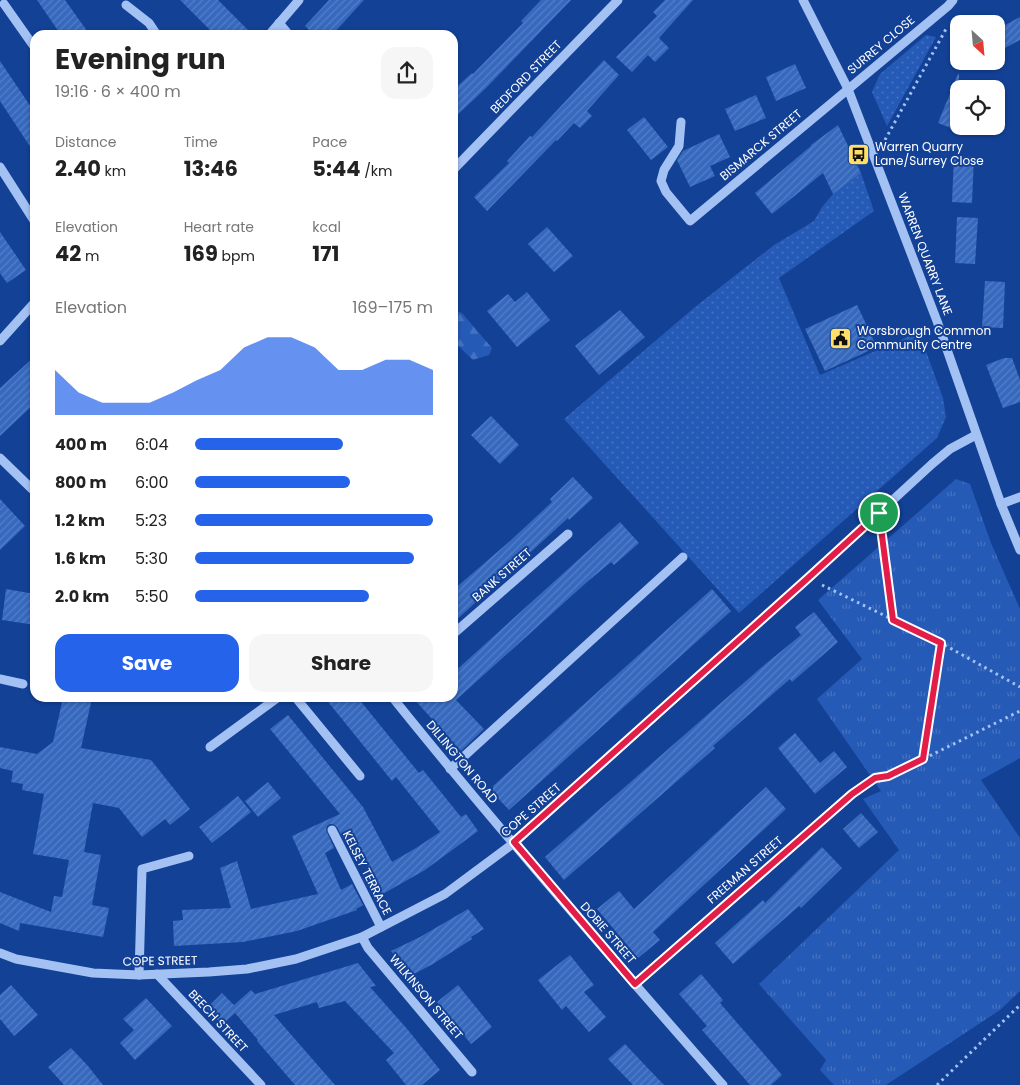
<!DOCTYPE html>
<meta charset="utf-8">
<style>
:root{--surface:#fff;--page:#f6f6f6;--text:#222;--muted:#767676;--accent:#2563eb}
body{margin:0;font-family:Poppins,sans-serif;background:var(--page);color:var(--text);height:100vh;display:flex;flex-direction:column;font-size:19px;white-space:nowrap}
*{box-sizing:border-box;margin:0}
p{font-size:16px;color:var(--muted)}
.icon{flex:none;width:28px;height:28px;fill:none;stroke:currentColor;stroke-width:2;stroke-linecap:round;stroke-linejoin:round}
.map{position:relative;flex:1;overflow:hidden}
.panel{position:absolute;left:30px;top:30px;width:428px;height:672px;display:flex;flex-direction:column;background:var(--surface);border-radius:15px;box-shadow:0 1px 4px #0004}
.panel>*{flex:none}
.needle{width:32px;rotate:154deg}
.tools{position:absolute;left:950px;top:15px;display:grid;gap:10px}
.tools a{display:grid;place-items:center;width:55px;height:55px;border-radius:10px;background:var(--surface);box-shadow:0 1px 4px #0004;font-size:25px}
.pin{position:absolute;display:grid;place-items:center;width:42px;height:42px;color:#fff;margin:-21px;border:2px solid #fff;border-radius:50%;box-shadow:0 1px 5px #0007}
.round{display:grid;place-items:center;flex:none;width:52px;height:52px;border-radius:15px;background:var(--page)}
.headline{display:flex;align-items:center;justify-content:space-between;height:85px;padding:0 25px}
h1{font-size:28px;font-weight:700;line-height:38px}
.stats{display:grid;grid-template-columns:repeat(3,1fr);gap:8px;height:85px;padding:5px 25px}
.stats div{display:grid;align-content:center}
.stats b{font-size:21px;font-weight:700}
.stats small{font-size:14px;font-weight:400}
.stats p{font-size:14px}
.chart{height:140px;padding:10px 25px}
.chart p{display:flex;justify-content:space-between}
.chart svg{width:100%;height:90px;margin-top:5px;fill:var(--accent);opacity:.7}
.action{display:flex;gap:10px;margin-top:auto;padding:10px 25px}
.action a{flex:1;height:58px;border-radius:15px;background:var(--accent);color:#fff;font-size:20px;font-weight:700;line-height:58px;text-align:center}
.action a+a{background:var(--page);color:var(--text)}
ul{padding:0 25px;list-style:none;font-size:16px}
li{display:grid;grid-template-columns:80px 60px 1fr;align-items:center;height:38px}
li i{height:12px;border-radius:6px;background:var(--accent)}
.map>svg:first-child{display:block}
</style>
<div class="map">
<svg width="1020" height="1085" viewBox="0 0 1020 1085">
<defs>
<pattern id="grass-dots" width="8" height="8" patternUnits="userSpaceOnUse" patternTransform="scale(1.25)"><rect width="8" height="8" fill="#255ab6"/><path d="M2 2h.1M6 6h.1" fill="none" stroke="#4673c1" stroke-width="1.8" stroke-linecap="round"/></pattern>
<pattern id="forest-firs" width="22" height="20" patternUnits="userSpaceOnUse" patternTransform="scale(1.25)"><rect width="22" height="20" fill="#255ab6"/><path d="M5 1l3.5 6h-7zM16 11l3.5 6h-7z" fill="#4673c1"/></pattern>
<pattern id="park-tufts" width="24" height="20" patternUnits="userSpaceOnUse" patternTransform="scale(1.25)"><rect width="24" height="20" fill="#255ab6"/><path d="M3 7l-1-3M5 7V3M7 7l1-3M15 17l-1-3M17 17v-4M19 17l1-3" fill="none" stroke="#4673c1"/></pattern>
<pattern id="building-hatch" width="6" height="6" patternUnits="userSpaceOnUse" patternTransform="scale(1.25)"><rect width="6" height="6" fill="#3668bd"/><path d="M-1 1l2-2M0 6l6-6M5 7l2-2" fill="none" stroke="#547fc7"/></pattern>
</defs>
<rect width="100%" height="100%" fill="#134196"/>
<g fill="url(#grass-dots)">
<path d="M926,35L936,37L887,126L872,92L880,74Z"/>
<path d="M861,173L874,211L779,278L820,375L919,332L943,398L946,417L937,438L739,613L564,419L695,307L774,245L814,221L822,207L833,194Z"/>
</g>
<path fill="url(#forest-firs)" d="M452,309L462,313L492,348L489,355L473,360L453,341Z"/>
<path fill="url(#park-tufts)" d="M956,479L970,484L991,543L1020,609V758L981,780L1020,838V991L1000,1010L886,1085H834L820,1070L826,1060L759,984L899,850L863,799L881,791L817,699L862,659L818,600Z"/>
<g fill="url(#building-hatch)">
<path d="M37,0H65L90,35H61Z"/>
<path d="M180,0H218L253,35H215Z"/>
<path d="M329,0H364L332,35H314L305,26Z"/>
<path d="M541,0H571L486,88L452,120V91L472,73L473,74L523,23L521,21Z"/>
<path d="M665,0H693L659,38L669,48L655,62L648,55L632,72L616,57L657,16L653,12Z"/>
<path d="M1020,17V40L996,53V30Z"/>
<path d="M604,60L619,75L587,111L592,116L580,128L574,123L557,141L556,140L487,211L474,197L509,163L507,161L530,136L532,137Z"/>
<path d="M0,61L35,113V154L0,101Z"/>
<path d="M795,64L806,88L776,101L766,77Z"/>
<path d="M958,74H959V131L938,123Z"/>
<path d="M756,95L766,118L735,131L725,109Z"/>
<path d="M644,117L668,147L651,160L627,130Z"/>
<path d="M838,125L861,173L833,194L823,173L772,214L755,193L811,146V145Z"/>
<path d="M719,134L730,157L710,166L715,176L690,187L677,160L683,151Z"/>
<path d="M954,156L974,157L972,203L952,202Z"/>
<path d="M957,217L978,218L975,264L955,263Z"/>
<path d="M547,227L573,256L554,272L528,244Z"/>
<path d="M0,232L26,270L7,283L0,273Z"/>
<path d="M985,281L1005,282L1003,328L982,327Z"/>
<path d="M527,292L550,320L517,347L487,311L508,294L515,302Z"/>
<path d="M857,305L877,347L825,371L805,329Z"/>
<path d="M620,310L645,337L599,375L575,346Z"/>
<path d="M35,356V403L0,436V388Z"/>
<path d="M1004,358H1012L1020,380V402L1003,408L986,365Z"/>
<path d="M491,416L519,445L500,464L471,435Z"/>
<path d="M573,477L593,498L569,520L568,518L452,624V591L510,541L552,502L550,499Z"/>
<path d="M0,499L25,526L0,550Z"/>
<path d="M620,522L639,543L614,565L611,562L587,582L456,700L484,729L461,751L413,698H452V674Z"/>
<path d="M6,589L35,594V625L2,620Z"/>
<path d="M712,589L731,611L509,810L493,793V786Z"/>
<path d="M814,612L838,642L792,682L790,679L713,746L715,748L564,880L545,857L763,666L801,635L795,627Z"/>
<path d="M63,698H92L81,748L151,760L190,809L170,825L165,819L142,837L119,808L93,803L84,852L101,855L92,905L109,908L103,937L20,923L19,931L0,923V892L51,912L54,896L62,897L69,860L33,854L44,794L22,790L23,784L11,782L13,771L0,768V747L37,754L53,742Z"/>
<path d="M325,698H358L419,773L423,770L461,817L466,814L478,831L425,870L374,899L363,878L372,873L354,838L345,842L337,827L333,824H330L327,826L326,830L334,848L325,853L341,890L352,884L363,905L356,909L357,910L297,931L243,942L174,946L173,921L183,920L182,910L231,908L220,868L237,861L251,909L318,894L292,836L340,814L270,729L288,715L363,807L392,862L416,848L440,832L396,777L392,781Z"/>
<path d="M795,733L820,763L834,751L847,767L815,794L778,748Z"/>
<path d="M268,782L281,798L258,817L245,801Z"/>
<path d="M766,787L786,809L653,932L660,940L638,958L597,909L619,891L634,909Z"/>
<path d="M238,796L251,812L212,843L199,827Z"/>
<path d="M861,813L878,832L859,848L843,829Z"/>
<path d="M822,847L842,868L801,908L799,906L733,964L715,943L763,900L765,903Z"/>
<path d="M468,909L484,929L471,937L472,939L433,964L410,976L391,951L420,937Z"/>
<path d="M570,955L594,985L584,992L606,1017L589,1032L566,1006L562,1010L538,980Z"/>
<path d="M358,963L376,986L370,987L408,1030L440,1070L422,1085H406L386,1060L394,1053L345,1001L319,1008L317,1002L274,1015L335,1085H295L257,1041L258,1040L235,1013L222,1025L207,1008L222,993L234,1005L251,990L255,994Z"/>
<path d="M701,974L723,1000L720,1003L782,1075L771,1085H750L702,1030L707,1026L679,994Z"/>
<path d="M11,985L38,1015L14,1036L0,1019V995Z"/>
<path d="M458,985L492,1027L471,1044L437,1002Z"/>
<path d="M146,998L172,1026L135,1060L120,1043L134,1030L123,1019Z"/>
<path d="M625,1044L642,1062L664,1085H633L608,1059Z"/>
<path d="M71,1048L88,1066L103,1085H64L48,1067Z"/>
</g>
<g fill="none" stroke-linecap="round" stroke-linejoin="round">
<g stroke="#a3c1f3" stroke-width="3" stroke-dasharray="2.5 4" stroke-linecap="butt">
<path d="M885,140L946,29"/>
<path d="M881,531L893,619"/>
<path d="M822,585L941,643L1020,687"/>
<path d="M923,759L941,643"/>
<path d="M889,776L1020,711"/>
<path d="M937,1085L1020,1005"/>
</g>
<g stroke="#a3c1f3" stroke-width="9">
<path d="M803,0L848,89L937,321L1001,504L1020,550"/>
<path d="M4,4L35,48"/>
<path d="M126,5L149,23L157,35"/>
<path d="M279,23L289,35"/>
<path d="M269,35L299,0"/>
<path d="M681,122L679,146L664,170L661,181L666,192L690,221L948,6L953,0"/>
<path d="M0,167L35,222"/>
<path d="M452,171L618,0"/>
<path d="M0,341L35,302"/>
<path d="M0,458L35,492"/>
<path d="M1001,504L1020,497"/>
<path d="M452,635L568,534"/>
<path d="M0,679L23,684"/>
<path d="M296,698L360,776"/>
<path d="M393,698C499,830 611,957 723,1085"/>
<path d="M210,747L277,698"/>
<path d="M450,769L683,557"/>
<path d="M332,830L381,927"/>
<path d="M362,937L368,948L472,1072"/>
<path d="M0,953L16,959L93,973L139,975L209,972L247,969L296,959L362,937L445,894L514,843L808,578L932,464L950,449L976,435"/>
<path d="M157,974L261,1085"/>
<path d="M139,975L142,869L189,856"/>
<path d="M635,984L852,794L875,778"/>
</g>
</g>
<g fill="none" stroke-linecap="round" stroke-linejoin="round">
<defs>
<path id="route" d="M879,513L893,620L941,643L923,759L888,776L875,778L852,794L635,984L514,842L808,578Z"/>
</defs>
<use href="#route" stroke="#fff" stroke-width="10"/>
<use href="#route" stroke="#e11d48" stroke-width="6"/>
</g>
<defs>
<symbol id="bus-square" viewBox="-11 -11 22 22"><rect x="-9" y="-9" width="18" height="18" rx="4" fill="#ffdf65" stroke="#134196"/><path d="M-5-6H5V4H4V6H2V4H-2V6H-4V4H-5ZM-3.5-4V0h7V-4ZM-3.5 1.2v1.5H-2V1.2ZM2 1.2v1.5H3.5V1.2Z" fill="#111"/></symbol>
<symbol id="civic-square" viewBox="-11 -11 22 22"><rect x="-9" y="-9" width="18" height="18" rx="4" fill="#ffdf65" stroke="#134196"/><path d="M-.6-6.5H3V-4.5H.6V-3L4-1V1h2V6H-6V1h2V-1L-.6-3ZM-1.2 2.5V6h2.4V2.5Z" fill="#111"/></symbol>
</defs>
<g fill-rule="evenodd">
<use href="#bus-square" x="846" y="142" width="25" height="25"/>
<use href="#civic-square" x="828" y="326" width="25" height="25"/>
</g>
<g text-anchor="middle" stroke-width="4" stroke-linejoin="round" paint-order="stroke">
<g font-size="12" fill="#fff" stroke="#134196">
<text transform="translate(881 45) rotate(-40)" y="4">SURREY CLOSE</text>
<text transform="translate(526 77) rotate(-46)" y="4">BEDFORD STREET</text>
<text transform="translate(761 145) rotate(-40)" y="4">BISMARCK STREET</text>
<text transform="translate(925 254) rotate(69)" y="4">WARREN QUARRY LANE</text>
<text transform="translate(502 575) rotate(-41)" y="4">BANK STREET</text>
<text transform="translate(462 762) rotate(50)" y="4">DILLINGTON ROAD</text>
<text transform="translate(531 810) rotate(-41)" y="4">COPE STREET</text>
<text transform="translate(745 870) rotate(-41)" y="4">FREEMAN STREET</text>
<text transform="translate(367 873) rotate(63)" y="4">KELSEY TERRACE</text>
<text transform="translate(608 933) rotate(49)" y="4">DOBIE STREET</text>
<text transform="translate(160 961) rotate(-1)" y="4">COPE STREET</text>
<text transform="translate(426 997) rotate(50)" y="4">WILKINSON STREET</text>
<text transform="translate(218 1021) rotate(47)" y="4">BEECH STREET</text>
</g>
<g font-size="12" fill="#fff" stroke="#134196" text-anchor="start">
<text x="875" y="151">Warren Quarry<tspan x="875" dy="14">Lane/Surrey Close</tspan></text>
<text x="857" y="335">Worsbrough Common<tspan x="857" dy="14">Community Centre</tspan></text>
</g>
</g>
</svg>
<div class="tools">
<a><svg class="needle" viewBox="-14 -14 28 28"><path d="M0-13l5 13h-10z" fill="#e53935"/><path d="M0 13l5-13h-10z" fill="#767676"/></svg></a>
<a><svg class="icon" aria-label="locate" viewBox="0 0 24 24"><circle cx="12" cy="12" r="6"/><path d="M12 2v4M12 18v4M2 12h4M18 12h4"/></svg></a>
</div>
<div class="pin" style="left:879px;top:513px;background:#1e9e55"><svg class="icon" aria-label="arrive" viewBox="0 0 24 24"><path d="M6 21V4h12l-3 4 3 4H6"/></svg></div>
<section class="panel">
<div class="headline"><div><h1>Evening run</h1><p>19:16 · 6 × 400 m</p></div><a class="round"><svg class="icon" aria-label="share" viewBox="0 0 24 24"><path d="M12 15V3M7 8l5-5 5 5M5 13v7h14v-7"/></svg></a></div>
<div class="stats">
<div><p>Distance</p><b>2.40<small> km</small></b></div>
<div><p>Time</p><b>13:46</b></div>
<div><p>Pace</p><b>5:44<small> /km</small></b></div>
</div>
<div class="stats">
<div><p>Elevation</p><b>42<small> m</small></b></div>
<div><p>Heart rate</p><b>169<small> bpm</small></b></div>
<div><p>kcal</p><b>171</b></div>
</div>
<div class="chart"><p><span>Elevation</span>169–175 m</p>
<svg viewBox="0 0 160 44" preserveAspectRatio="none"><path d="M0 44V22L10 33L20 38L30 38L40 38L50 33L60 27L70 22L80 11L90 6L100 6L110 11L120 22L130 22L140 17L150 17L160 22V44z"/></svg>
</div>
<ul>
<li><b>400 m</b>6:04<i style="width:62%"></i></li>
<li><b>800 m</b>6:00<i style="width:65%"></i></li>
<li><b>1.2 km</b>5:23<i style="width:100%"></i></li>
<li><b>1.6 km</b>5:30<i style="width:92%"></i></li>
<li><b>2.0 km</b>5:50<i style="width:73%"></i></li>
</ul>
<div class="action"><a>Save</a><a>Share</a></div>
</section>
</div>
